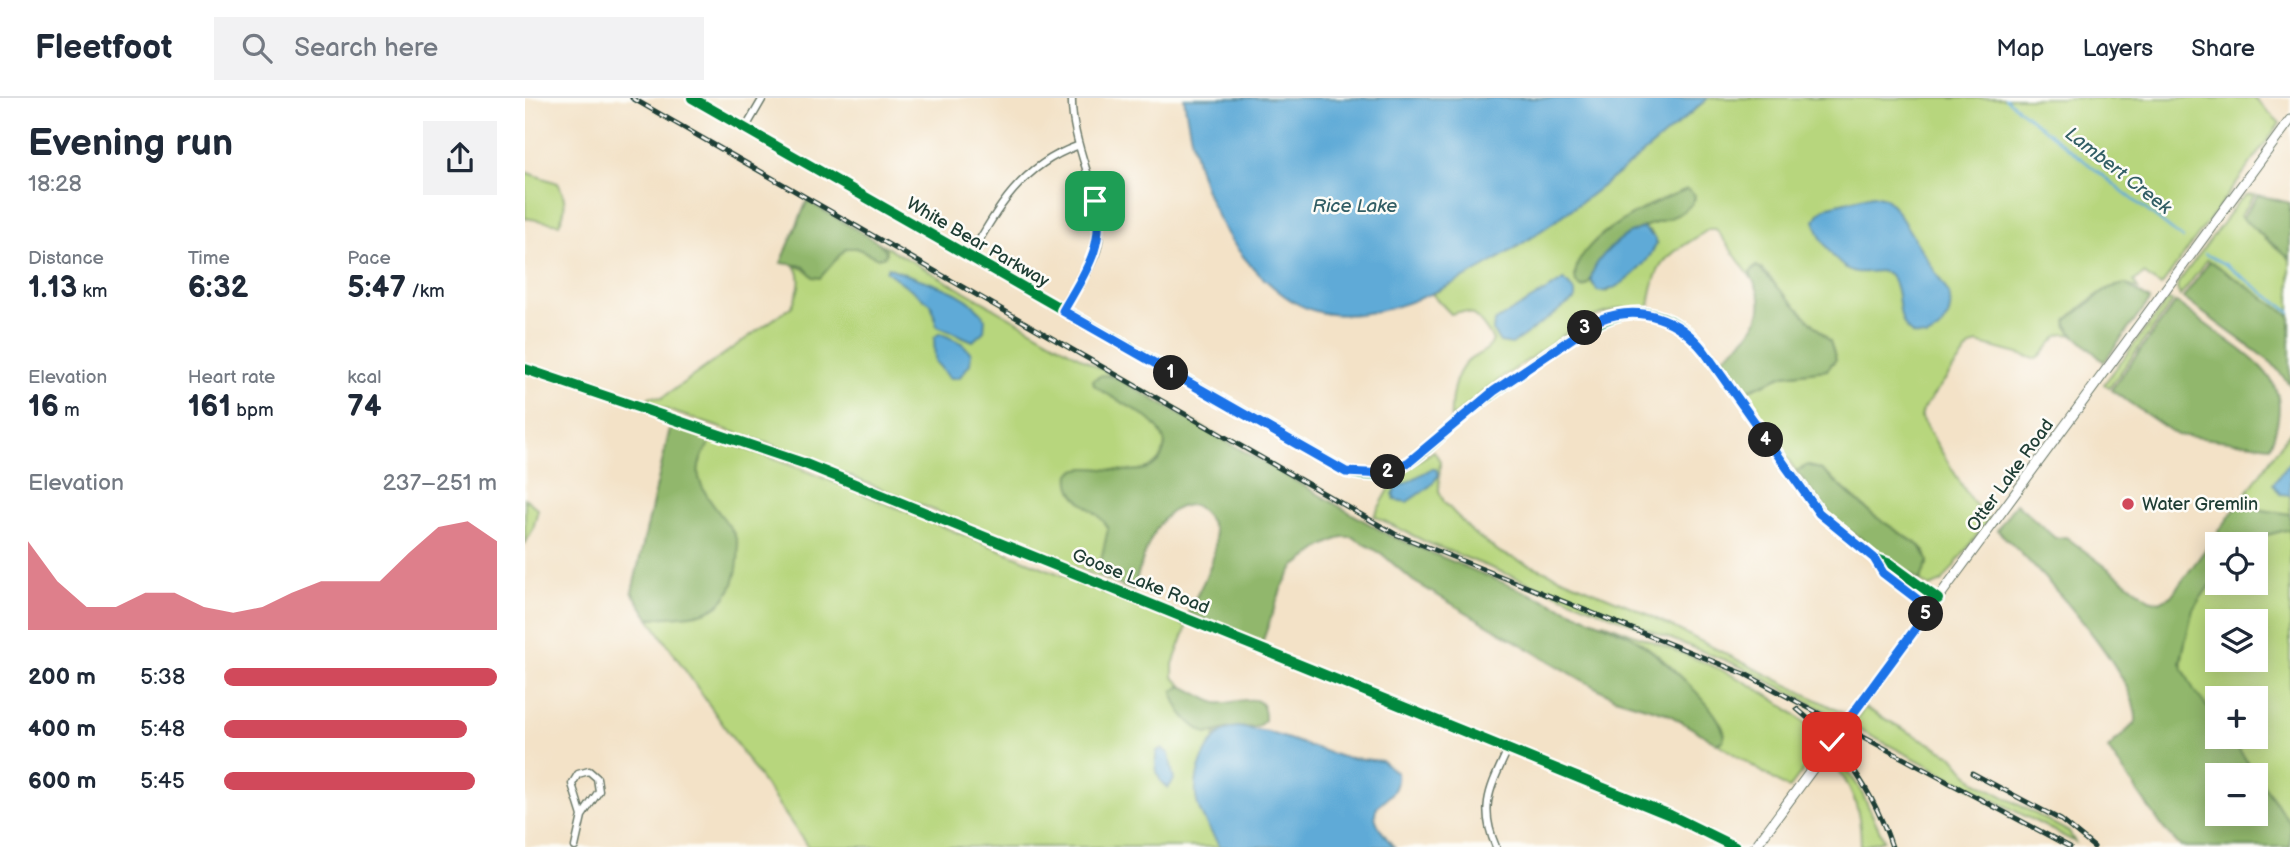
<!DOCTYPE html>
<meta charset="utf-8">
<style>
:root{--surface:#fff;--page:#f2f2f3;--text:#1f2937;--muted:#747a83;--line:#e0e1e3;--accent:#d1495b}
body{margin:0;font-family:"Balsamiq Sans",sans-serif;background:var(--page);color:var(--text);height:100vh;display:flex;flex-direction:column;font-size:26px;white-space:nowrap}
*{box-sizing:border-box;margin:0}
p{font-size:23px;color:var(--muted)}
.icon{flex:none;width:38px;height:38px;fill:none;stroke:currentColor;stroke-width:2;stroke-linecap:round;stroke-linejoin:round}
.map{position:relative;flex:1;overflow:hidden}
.sheet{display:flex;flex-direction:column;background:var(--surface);width:525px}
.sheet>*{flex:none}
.tools{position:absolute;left:1680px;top:434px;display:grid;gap:14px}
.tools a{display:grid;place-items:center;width:63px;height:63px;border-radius:0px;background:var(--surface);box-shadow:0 4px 18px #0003;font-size:35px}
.pin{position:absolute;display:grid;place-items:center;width:60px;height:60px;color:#fff;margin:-30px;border-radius:14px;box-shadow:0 4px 10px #0006}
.km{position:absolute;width:35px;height:35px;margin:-18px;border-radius:50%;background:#222;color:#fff;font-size:19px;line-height:35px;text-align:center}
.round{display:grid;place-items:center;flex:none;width:74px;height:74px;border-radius:0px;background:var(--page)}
.headline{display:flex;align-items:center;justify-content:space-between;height:119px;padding:0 28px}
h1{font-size:38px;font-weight:800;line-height:52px}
.metrics{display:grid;grid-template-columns:repeat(3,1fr);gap:10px;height:119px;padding:7px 28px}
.metrics div{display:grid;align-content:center}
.metrics b{font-size:30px;font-weight:800}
.metrics small{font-size:19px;font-weight:400}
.metrics p{font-size:19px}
.chart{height:196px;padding:14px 28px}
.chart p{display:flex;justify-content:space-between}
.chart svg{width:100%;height:126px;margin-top:7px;fill:var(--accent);opacity:.7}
ul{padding:0 28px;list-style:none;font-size:23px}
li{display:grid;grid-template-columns:112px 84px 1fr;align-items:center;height:52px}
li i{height:18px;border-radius:9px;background:var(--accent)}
header{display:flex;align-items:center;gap:42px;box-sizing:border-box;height:98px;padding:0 35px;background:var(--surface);border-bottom:2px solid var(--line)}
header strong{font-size:33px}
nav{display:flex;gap:38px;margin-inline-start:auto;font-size:24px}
.search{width:490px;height:63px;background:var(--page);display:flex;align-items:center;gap:18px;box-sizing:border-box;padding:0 24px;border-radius:0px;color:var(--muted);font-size:26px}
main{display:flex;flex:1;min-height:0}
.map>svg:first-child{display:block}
</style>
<header>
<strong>Fleetfoot</strong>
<div class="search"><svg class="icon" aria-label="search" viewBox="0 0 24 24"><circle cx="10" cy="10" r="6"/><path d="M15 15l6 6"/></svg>Search here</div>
<nav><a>Map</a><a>Layers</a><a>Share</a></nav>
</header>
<main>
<section class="sheet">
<div class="headline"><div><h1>Evening run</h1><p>18:28</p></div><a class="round"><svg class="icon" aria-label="share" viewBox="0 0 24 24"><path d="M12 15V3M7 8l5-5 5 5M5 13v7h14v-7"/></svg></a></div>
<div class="metrics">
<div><p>Distance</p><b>1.13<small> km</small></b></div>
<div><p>Time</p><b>6:32</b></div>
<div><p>Pace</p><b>5:47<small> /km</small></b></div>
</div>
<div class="metrics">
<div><p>Elevation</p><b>16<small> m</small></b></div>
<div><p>Heart rate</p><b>161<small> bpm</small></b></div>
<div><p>kcal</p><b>74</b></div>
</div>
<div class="chart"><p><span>Elevation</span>237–251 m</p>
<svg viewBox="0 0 160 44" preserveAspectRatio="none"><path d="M0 44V13L10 27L20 36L30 36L40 31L50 31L60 36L70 38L80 36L90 31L100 27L110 27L120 27L130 17L140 8L150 6L160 13V44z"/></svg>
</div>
<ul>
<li><b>200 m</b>5:38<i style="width:100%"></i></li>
<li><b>400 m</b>5:48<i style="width:89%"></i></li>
<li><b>600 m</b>5:45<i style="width:92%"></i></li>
</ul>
</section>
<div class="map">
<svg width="1765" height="749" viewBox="0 0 1765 749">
<rect width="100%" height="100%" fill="#fdfcf7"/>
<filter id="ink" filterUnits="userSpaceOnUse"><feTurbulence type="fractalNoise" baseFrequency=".0143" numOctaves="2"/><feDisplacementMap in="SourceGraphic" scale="14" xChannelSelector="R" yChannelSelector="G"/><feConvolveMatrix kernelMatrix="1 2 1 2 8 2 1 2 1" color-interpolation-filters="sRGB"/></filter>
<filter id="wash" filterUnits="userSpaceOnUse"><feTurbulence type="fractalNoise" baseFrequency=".00686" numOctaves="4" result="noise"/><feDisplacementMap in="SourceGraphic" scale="28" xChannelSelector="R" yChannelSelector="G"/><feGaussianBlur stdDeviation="1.57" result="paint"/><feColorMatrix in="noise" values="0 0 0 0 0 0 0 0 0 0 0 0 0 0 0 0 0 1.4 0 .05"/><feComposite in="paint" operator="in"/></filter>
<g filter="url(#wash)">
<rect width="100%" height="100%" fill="#f3e2c7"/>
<g fill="#b7d67d" stroke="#6b8a58" stroke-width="2" fill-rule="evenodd">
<path d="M1183,0H1729L1755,25L1636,188L1619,176L1609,183L1613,191C1589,177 1560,206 1542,222L1541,228L1551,239C1530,227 1526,253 1511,261L1452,245L1445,249L1398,311L1396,320L1446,402L1464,421L1417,484L1405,489L1395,483L1403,463L1399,451L1391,445L1348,417L1306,379L1286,367L1271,373L1217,295L1259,277L1302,272L1311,261L1299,237L1266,206L1238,171L1231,168L1225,175L1227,181L1191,131H1184C1143,159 1130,158 1124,210H1095L1062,221L964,289L926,321C925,303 928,277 943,263C952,256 965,253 968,242C958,226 948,207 926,216L907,196C1009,145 1097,73 1183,0ZM1158,93L1170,101C1158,117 1134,125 1115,130L1126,134L1132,145L1114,171L1082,194L1068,188L1066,180L1063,187L1058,190L1050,178C1058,132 1121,111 1158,93Z"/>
<path d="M0,74L33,85C41,100 42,111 34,126L0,120Z"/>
<path d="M1730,96L1715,118L1765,161V218L1682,162L1655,198L1652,191L1653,185L1713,104L1721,97Z"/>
<path d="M304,130L357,159L361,156L353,144L590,279L583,277L698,357L649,391L599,489L250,348L118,304L126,298L137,300L267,208C273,195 280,177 268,166L283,173Z"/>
<path d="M1643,202L1648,203L1584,290L1579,286Z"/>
<path d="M1765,334V416L1737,412L1716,403Z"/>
<path d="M182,337L279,372L662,528L648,566V579L659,589L655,588L689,636L696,634L689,639L738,749H283L124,520H130L150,359Z"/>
<path d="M909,353L915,363L914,393L919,404L948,435L976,455L1112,511L1320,616L1316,621L1212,567L901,444L849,418L873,376Z"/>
<path d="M0,400L13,411L8,431L0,446Z"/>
<path d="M1765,431V725L1705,639H1731V600H1692V622C1680,607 1664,590 1657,572C1654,566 1667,511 1671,503C1677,493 1685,485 1692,477V485H1731V446H1723L1738,438ZM1692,523H1731V562H1692Z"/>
<path d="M1077,524C1162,558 1233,577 1300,643L1264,691L1190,644L1195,645L1200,637C1198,616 1143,565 1125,551C1110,539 1094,532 1077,524Z"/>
<path d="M1340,610L1428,658L1448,682L1544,734L1550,744L1327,628Z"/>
<path d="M1309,653L1335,691L1359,742L1336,749C1336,712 1329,688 1303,660Z"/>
</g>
<g fill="#91b76c" stroke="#587a50" stroke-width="2" fill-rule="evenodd">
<path d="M1162,91L1170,97C1167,121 1124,123 1108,134C1082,152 1076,160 1063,187L1056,189L1051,185C1041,143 1131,103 1162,91Z"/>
<path d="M1733,97L1765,105V161L1717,120Z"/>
<path d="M282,103L353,144L361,152L360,158L353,160L331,150H321L295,180L288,179L278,168L256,165Z"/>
<path d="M1685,163L1765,218V287L1747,265L1658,200Z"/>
<path d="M1232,168L1305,243L1311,261L1302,272L1259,277L1217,295L1194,262C1213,247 1239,229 1235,201C1234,191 1228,184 1225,175Z"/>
<path d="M1600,186L1625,202L1579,264L1545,233L1541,223L1584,190Z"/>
<path d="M1651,204C1671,219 1691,234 1712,249C1751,278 1765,299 1745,348L1652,337L1586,292Z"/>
<path d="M577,277L590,279L864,437L1104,537C1126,550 1207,617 1198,643L1192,645L1141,615L1090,600L1057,582L888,483L857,456L827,439H817L798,448L769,469L757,489L737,545L663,515C679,481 712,435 669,407C630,405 617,463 608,493L578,480L576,462L583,431C574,408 541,406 545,376C561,356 633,397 640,346C634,315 591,306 569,287L568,282Z"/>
<path d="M146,326L189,339C181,351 171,364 174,379C179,400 197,416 208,434C215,447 214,457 212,471C203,522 166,517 124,520L107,494Z"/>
<path d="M1283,367L1297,372L1348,417L1396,449L1403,463L1395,483L1310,422L1271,373Z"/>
<path d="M1716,403L1737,412L1765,416V431L1738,438L1723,446H1692V477L1668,511L1655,565L1669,592L1692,622V639H1705L1765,725V749H1656L1639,731L1583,651L1611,624C1614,575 1508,465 1472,432L1491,405L1530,440L1541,439L1624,501L1635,504L1646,498ZM1692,677H1731V716H1692Z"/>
<path d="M657,588C669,593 680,602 692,605C710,608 741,587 740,622L732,629L705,630L682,636C666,628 649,611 648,593Z"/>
</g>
<g fill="#5faad7" stroke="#3f7486" stroke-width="2">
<path d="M659,0H1183C1104,70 898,248 787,212C767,206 750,191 735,177C685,128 669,67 659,0Z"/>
<path d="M1348,97L1360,100L1370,110L1424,196C1429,216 1420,231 1402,239L1388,237C1367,221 1380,194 1364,176C1353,170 1343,176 1331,174C1312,171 1292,139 1290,122L1295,114L1304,108Z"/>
<path d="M1118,130L1131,141C1133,159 1089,199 1072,193L1066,182C1067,162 1099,134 1118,130Z"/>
<path d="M363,169C393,184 443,189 460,221L459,233L448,243L412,228L406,206L361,173Z"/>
<path d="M1039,182L1050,194V201L987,246L975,244L968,233L969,224Z"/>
<path d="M415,235L437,245L446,255L445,266L434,280H424L410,263L409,240Z"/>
<path d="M1765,363V397L1755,396L1748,386Z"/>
<path d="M906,371H911L914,377L905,388L882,404L870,402L868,396L872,390Z"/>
<path d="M712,629L743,634L817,659L857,663L872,675C876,713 823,696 869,749H695C687,735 676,720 672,704C666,679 683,632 712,629Z"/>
<path d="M638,651L644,656L649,682L643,690C632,685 629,665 632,653Z"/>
</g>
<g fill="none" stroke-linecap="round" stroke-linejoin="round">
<g stroke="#5faad7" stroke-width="2.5">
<path d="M1480,0L1658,141"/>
<path d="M1680,156L1700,166L1765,214"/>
</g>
</g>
</g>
<g filter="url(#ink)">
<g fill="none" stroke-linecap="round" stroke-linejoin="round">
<defs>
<g id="street">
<path d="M220,31L238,0"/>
<path d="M444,160C472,111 496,68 552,48"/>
<path d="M538,213C549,194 565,173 572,152C585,111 545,50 547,0"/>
<path d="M50,749L57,718L47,686L53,676L64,673L72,680L74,693L57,718"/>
<path d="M971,749C953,708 966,689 983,651"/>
</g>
<g id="secondary">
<path d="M167,0L822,374C834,377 846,379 859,376C886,369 908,345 928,327C957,303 987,281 1018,259C1071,222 1124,186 1176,249L1295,415L1349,460L1365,466L1413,501"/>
<path d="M0,271L278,365L1145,717L1210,749"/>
<path d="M1350,461L1358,475L1405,511"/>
<path d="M1230,749L1765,22"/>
</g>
</defs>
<use href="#street" stroke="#697767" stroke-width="9"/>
<use href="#secondary" stroke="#697767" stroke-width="11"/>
<use href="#street" stroke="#fff" stroke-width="6"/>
<use href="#secondary" stroke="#fff" stroke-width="9"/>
<defs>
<g id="rail">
<path d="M107,0L870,436L1220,576L1545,749"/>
<path d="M1272,611C1317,647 1349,695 1367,749"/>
<path d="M1447,675L1536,722L1569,749"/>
</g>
</defs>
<use href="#rail" stroke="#1f3d34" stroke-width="5"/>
<use href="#rail" stroke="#fdfcf7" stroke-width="2.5" stroke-dasharray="8" stroke-linecap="butt"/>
<defs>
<g id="cycleway">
<path d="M167,0L822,374C834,377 846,379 859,376C886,369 908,345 928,327C957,303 987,281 1018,259C1071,222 1124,186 1176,249L1295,415L1349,460L1365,466L1413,501"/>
<path d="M0,271L278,365L1145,717L1210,749"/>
</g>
</defs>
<use href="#cycleway" stroke="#fdfcf7" stroke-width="15"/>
<use href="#cycleway" stroke="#00873e" stroke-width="10"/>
</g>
</g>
<g fill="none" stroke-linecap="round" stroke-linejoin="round" filter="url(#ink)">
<defs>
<path id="route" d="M570,103C582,146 559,176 538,213L821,374L860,376L884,364L969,293L1074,222C1115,206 1153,220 1179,253L1294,415L1349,460L1358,475L1405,511L1307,644"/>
</defs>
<use href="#route" stroke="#fff" stroke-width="14"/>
<use href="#route" stroke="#1a73e8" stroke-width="9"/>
</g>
<circle fill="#d1495b" stroke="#fdfcf7" stroke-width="2.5" cx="1603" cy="406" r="7"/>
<g text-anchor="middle" stroke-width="5" stroke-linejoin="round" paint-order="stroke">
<g font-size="18" fill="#1f3d34" stroke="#fdfcf7">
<text transform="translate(453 144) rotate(30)" y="6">White Bear Parkway</text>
<text transform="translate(1485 377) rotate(-54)" y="6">Otter Lake Road</text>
<text transform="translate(616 483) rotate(22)" y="6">Goose Lake Road</text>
</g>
<g font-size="18" fill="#1f3d34" stroke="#fdfcf7" text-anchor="start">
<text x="1617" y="412">Water Gremlin</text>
</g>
<g font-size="19" font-style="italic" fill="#325e65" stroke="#fdfcf7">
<text transform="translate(1594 72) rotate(38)" y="7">Lambert Creek</text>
<text x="830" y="114">Rice Lake</text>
</g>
</g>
</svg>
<div class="tools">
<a><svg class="icon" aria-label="locate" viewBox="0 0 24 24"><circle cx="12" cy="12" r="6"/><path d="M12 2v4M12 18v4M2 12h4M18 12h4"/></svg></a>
<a><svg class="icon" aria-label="layers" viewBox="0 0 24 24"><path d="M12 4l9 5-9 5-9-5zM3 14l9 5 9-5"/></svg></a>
<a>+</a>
<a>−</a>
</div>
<div class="pin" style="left:570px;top:103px;background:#1e9e55"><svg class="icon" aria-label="arrive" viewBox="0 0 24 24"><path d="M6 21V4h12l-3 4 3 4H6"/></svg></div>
<div class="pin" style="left:1307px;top:644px;background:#d93025"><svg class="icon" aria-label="check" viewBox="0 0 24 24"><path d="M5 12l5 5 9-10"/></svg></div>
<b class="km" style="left:646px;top:275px">1</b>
<b class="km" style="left:863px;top:374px">2</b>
<b class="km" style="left:1060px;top:230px">3</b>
<b class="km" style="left:1241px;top:342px">4</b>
<b class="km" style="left:1401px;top:516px">5</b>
</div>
</main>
